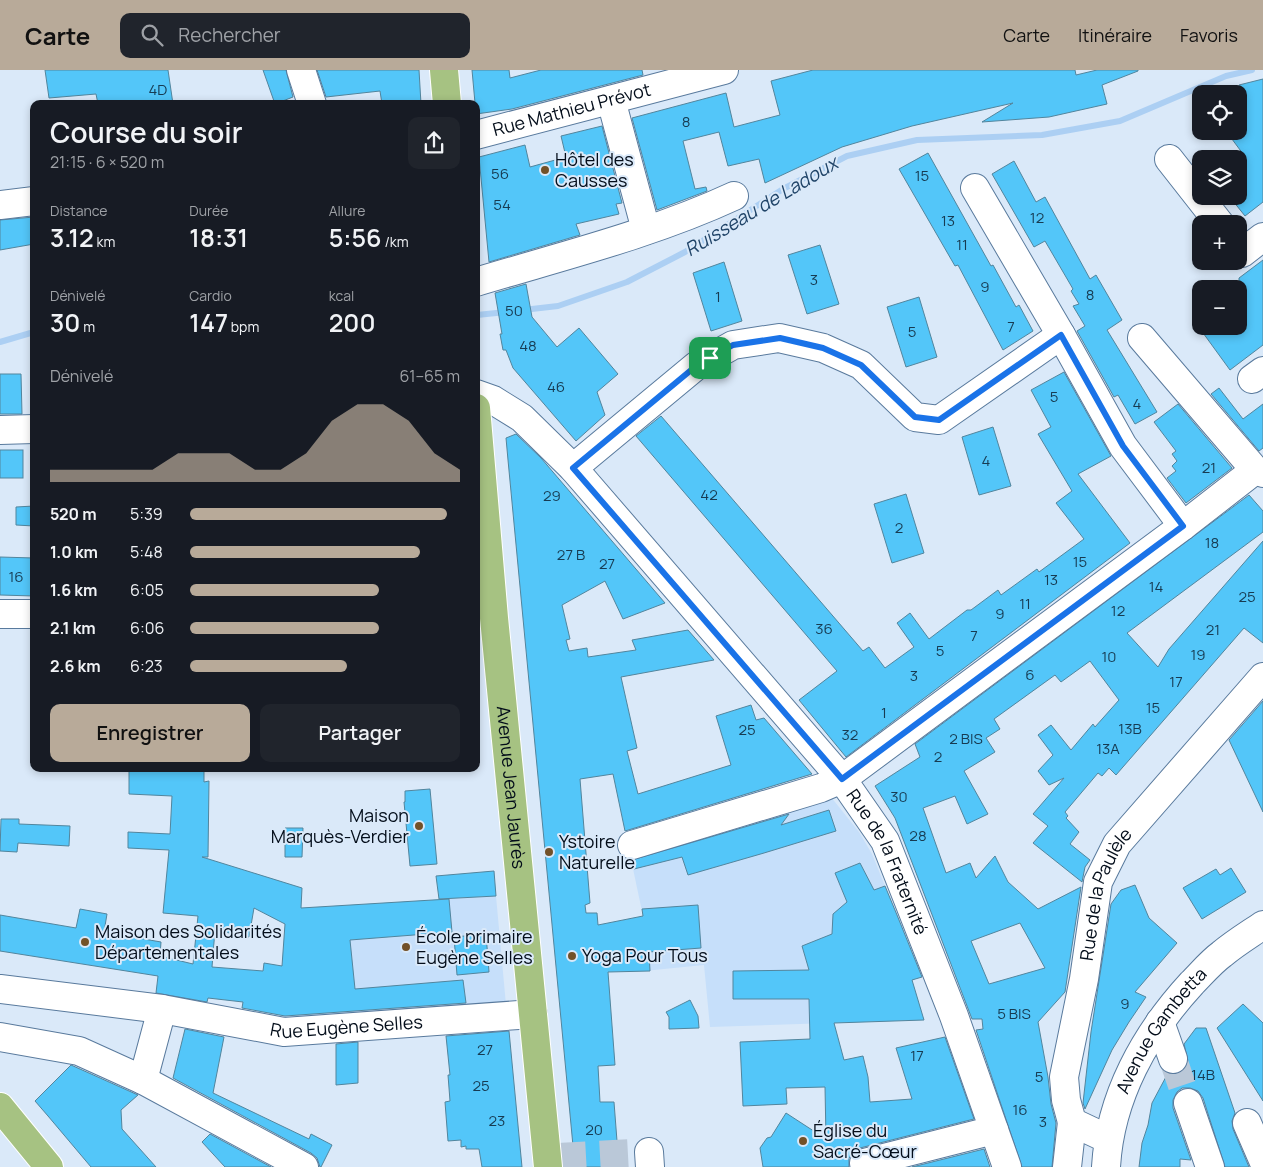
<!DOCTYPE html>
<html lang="fr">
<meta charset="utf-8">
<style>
:root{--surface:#171b24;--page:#20242c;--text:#f1f3f6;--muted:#9ea1a6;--accent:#b8aa99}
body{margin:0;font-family:Manrope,sans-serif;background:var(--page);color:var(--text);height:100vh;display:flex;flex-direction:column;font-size:19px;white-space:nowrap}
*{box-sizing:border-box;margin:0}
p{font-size:16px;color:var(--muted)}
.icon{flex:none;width:28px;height:28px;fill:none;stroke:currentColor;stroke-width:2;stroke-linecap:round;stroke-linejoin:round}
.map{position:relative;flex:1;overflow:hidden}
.drawer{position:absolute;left:30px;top:30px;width:450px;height:672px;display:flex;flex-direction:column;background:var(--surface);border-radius:10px;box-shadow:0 2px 8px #0003}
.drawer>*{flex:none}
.buttons{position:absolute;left:1192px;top:15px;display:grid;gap:10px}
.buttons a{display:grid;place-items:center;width:55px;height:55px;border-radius:10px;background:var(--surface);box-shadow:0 2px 8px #0003;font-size:25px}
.pin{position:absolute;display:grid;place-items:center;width:42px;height:42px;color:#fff;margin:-21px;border-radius:10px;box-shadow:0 2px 8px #0006}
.round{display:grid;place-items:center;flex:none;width:52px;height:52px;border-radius:10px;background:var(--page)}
.head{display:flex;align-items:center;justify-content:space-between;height:85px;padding:0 20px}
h1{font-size:28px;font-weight:600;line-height:38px}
.metrics{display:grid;grid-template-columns:repeat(3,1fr);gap:8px;height:85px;padding:5px 20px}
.metrics div{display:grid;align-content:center}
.metrics b{font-size:25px;font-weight:600}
.metrics small{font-size:14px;font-weight:400}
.metrics p{font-size:14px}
.chart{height:140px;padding:10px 20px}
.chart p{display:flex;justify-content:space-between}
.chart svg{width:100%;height:90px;margin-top:5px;fill:var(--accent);opacity:.7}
.action{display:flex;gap:10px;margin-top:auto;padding:10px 20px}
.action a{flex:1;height:58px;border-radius:10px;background:var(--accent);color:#111;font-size:20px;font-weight:600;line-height:58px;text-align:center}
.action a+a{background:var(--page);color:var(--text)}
ul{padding:0 20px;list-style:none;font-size:16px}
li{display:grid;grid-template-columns:80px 60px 1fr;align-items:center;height:38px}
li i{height:12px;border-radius:6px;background:var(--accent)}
header{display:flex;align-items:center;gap:30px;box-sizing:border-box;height:70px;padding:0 25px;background:var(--accent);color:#111}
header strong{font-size:24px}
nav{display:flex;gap:28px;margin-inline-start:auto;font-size:18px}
.search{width:350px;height:45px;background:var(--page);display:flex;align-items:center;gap:12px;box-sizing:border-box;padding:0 18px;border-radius:10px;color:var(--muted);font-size:19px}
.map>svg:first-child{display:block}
</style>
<header>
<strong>Carte</strong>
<div class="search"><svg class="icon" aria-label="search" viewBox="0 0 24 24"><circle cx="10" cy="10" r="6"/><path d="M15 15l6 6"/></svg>Rechercher</div>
<nav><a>Carte</a><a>Itinéraire</a><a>Favoris</a></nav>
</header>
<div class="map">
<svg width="1263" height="1097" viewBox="0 0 1263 1097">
<rect width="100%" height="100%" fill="#dae9f9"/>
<g fill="#c6dffa">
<path d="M827,722L859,762L872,784L903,860L840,871L830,953L710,957L704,895L644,901L643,846L629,780Z"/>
<path d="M496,826L506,935L297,954L307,838Z"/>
</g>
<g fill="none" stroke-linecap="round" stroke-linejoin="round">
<g stroke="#accff3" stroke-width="6">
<path d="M523,240L558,236L627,212L685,182L783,119L847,86L917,70L1042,65L1120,51L1226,6L1252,0"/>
<path d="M477,245L506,242"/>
<path d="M0,272L34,262"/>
</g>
</g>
<g fill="#53c6f9" stroke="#52859d" fill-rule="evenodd">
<path d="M45,0H168L173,34H98L96,24L49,28Z"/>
<path d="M263,0H286L293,27L275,34Z"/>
<path d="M317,0H419L421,34H382L380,21L326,27Z"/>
<path d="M472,0H509L510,8L541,0H642L643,5L512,39L476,44Z"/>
<path d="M813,0H1075L1076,5L1097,0H1138V1L1102,15L1107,34L1049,47L982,52L1013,33L912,56L842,77L765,113L759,89L728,96L719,62L683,71L695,119L706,117L707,121L657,140L632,48L726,23L734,57L780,45L771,11Z"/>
<path d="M1263,9V132L1245,146L1229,126H1239V94L1246,88L1226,61H1239V15Z"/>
<path d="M602,56L622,133L616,134L619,144L576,154L580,165L489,192L479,87L525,75L530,97L566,87L561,66Z"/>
<path d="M928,83L991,196L993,195L1016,237L1019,235L1033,261L1003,280L958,195L955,196L899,99Z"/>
<path d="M1014,91L1036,132L1045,127L1090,209L1096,205L1122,250L1107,260L1157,342L1135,354L1118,325L1114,327L1077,261L1085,256L1073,236L1079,234L1071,221L1073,219L1045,171L1034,177L992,104Z"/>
<path d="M34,147V174L0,180V150Z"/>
<path d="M820,175L839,234L807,244L788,185Z"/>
<path d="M1263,190V275L1230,300L1198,256H1239V208Z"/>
<path d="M724,192L742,251L711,261L693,203Z"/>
<path d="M526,214L532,247L557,277L579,258L618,304L597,322L605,345L576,371L513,298L506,280H503L500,264H502L495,223Z"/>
<path d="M919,227L937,287L906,297L887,237Z"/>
<path d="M1064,302L1111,386L1078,404L1130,473L846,687L799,630L837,601L636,366L661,346L863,581L869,577L885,598L914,577L897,553L910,543L929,569L967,540H971L998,520L1001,525L1037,499L1039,502L1084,469L1056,433L1072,421L1038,364L1051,357L1031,320Z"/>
<path d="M0,304H21L22,344H0Z"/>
<path d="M1219,318L1243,349L1263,334V378L1259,381L1211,324Z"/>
<path d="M1178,334L1232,398L1186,433L1167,408L1176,401L1172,396L1177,391L1172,384L1176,381L1154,352Z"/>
<path d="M993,357L1011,416L979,425L962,367Z"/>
<path d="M516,364L541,388L665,533L623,549L605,511L562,535L570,569L566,570L569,581L587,578L588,587L636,580L632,570L688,560L714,590L621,607L637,678L627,681L638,724L731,695L716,646L751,635L756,650L764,648L812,704L625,761L613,704L580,709L590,833L585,835L586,843H597L598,855L643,846L642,839L698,835L701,878L649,882L650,901L608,902L615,995L598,996L600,1032H614L619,1097H575L508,390L506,368Z"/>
<rect x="0" y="380" width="23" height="28"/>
<path d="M906,424L924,483L892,493L874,434Z"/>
<path d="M1249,425L1263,441V462L1127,563L1158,597L1169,579L1263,471V573L1244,558L1116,705L1109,698L1102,706L1098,703L1065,742L1068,746L1066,748L1079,762L1070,774L1090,790L1085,797L1082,812L1033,773L1048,756L1033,744L1064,708L1049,715L1038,701L1053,685L1038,665L1051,655L1071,680L1093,654L1095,657L1119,630L1090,591L1061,612L1055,605L994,649L1000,659L986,668L995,682L964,701L988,744L967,754L955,726L923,738L946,803L970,793L976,808L995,786L1008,812L1038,839L1081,817L1065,922L1038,952L1048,1007L1051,1034L1056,1053L1052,1097H1022L976,960L983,959L982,949H972L895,748L875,716L920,687L915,674ZM1020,853L1045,898L989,914L971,871Z"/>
<path d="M34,436V456L16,455V437Z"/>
<path d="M0,487L34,488V526L0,525Z"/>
<path d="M1263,631V742L1229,670Z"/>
<path d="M129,699H204V712L209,711L208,787H202L302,818L301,838L449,829L452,862L350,870L355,919L463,910L466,933L285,946L242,938L243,932L208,928L207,932L156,923L158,906L0,881V845L76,858L80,839L107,844L104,862L161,872L160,886L193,894L198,846L163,843L169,780L128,778V762L170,764L172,726L129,724ZM254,838L285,854L282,896L264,893L263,901L212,897L215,860L249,867Z"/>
<path d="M430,719L437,794L410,796L404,732H405V721Z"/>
<path d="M829,740L836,761L764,783L688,805L682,787L634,799L632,790L789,744L781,755Z"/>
<path d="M1,749H19V754L70,756L69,776L18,773L17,782L0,781Z"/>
<path d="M285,758H303L302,787H285Z"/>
<path d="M860,793L874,820L885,816L897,845L922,907L912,910L924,950L834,953L844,990L863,986L868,1007L870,1032L912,1029L896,978L945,967L974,1049L860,1078L854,1082L849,1088V1097H763L760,1078L767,1068L771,1067L786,1043L826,1069L825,1017L786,1018L787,1034L743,1036L740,972L810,969L809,929H733V901L809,900L802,876L832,864L833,844L847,832L835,803Z"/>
<path d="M1231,798L1246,822L1202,849L1183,818L1216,799L1220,805Z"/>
<path d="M494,801L496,826L439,829L436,806Z"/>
<path d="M1135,815L1149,848L1177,873L1135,922L1146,927L1129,952L1112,980L1085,1039L1083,1033L1091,962L1111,834L1121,820Z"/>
<path d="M486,864L489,902L457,905L454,867Z"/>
<path d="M690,930L698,946L699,958L669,959V947L666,942Z"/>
<path d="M1243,934L1263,953V1031L1217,958Z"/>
<path d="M1196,958H1206L1235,1043L1232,1051L1233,1059L1249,1097H1225L1203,1028L1198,1021L1190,1018H1182L1177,1022L1173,1030V1038L1191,1090L1180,1089V1097H1139L1142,1073L1148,1055L1152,1033L1168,1003L1178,1004L1185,999L1188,991L1184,974Z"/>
<path d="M185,959L224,967L213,1023L309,1069L311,1064L332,1075L321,1097H320L317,1088L311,1083L173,1008Z"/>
<path d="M509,961L522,1097H482L479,1079H466V1076L461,1077V1070L448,1071L445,1032L450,1031L448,1005H450L446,966Z"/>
<path d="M358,972V1013L336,1015V974Z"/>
<path d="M71,995L138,1025L121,1040L122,1059L156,1097H91L48,1046L35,1031Z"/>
<path d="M210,1064L271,1097H225L202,1072Z"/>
<path d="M984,1079L990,1097H912Z"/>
</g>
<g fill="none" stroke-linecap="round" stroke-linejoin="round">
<g stroke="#bac8d8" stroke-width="28" stroke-dasharray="28 14" stroke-linecap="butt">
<path d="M1173,989L1188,1033"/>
<path d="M558,1087L649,1082"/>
</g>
<defs>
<g id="minor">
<path d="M301,0L312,34"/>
<path d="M611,30L646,160"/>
<path id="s1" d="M476,65L724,0"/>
<path d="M1169,89L1220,154"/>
<path d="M975,118L1061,265L1123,376L1183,456"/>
<path d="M0,135L34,131"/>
<path d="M1239,178L1242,183L1263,167"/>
<path d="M476,212C562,186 652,164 734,126"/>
<path d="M1142,268L1255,400L1263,403"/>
<path d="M1252,309L1263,301"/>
<path id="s2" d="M476,324L493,330L522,348L573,398L842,709L885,771L954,946L1007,1097"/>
<path d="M0,360L34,359"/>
<path d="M573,398L696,296L733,275L779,268L823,278L861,295L915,347L939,350L1061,265"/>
<path d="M0,544H34"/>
<path d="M632,775L821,718L842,709L1183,456L1255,400"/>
<path id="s3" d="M0,919L162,939L284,962L533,944"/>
<path d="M1160,952L1173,989"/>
<path d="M0,967L79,981L143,1010L162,939"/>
<path d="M143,1010L304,1097"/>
<path d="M1188,1033L1210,1097"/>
<path d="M1247,1053L1263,1090"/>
<path id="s4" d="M1108,1069L1072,1052L1066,1030L1064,1007L1084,909L1098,812L1117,774L1263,607"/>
<path d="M649,1082L650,1097"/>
<path d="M865,1097L864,1093L994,1060"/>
<path d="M1067,1097L1072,1052"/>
<path id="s5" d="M1106,1097C1110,1027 1145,964 1192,913C1202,903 1211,892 1222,884C1235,873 1250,864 1263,855"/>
</g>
<g id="major">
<path d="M444,0L447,34"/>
<path id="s6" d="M476,338L494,548L548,1097"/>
<path d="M0,1037L49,1097"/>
</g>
</defs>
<use href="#minor" stroke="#597a9d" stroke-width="30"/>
<use href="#major" stroke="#fff" stroke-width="30"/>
<use href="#minor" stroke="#fff" stroke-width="28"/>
<use href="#major" stroke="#a6c282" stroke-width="28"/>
</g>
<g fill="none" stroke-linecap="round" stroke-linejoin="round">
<defs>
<path id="route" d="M1061,265L1123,376L1183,456L842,709L573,398L696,296L733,275L780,268L823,278L861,295L915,347L939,350Z"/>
</defs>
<use href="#route" stroke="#fff" stroke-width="10"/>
<use href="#route" stroke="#1a73e8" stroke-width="6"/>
</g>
<g fill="#725128" stroke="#dae9f9" stroke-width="2">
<circle cx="545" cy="100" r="5"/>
<circle cx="419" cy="756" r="5"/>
<circle cx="549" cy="782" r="5"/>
<circle cx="85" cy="872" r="5"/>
<circle cx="406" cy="877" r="5"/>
<circle cx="572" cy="886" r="5"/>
<circle cx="803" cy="1071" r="5"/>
</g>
<g text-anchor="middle" stroke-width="4" stroke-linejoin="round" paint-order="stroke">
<g font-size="15" fill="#173b52">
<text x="158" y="25">4D</text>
<text x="686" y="57">8</text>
<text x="500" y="109">56</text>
<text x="922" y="111">15</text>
<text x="502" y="140">54</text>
<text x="1037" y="153">12</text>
<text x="948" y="156">13</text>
<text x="962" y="180">11</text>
<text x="814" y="215">3</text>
<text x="985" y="222">9</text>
<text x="1090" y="230">8</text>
<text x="718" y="232">1</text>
<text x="514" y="246">50</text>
<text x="1011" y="262">7</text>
<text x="912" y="267">5</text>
<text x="528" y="281">48</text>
<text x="556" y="322">46</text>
<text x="1054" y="332">5</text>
<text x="1137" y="339">4</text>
<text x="986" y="396">4</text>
<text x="1209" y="403">21</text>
<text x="709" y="430">42</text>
<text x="552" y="431">29</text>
<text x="899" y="463">2</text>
<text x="1212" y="478">18</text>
<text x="571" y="490">27 B</text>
<text x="1080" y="497">15</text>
<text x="607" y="499">27</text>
<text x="16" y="512">16</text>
<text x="1051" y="515">13</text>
<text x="1156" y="522">14</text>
<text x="1247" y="532">25</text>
<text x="1025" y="539">11</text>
<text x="1118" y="546">12</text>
<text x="1000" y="549">9</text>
<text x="824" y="564">36</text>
<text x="1213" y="565">21</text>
<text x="974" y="571">7</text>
<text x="940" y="586">5</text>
<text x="1198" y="590">19</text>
<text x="1109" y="592">10</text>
<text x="1030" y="610">6</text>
<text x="914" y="611">3</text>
<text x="1176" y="617">17</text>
<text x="1153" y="643">15</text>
<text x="884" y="648">1</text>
<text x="1130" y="664">13B</text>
<text x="747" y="665">25</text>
<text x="850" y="670">32</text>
<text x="966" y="674">2 BIS</text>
<text x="1108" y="684">13A</text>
<text x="938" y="692">2</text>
<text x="899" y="732">30</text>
<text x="918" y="771">28</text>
<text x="1125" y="939">9</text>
<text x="1014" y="949">5 BIS</text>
<text x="485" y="985">27</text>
<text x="917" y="991">17</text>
<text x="1203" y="1010">14B</text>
<text x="1039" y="1012">5</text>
<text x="481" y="1021">25</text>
<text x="1020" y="1045">16</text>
<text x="497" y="1056">23</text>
<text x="1043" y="1057">3</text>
<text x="594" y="1065">20</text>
</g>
<g font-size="18" fill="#030d1a" stroke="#dae9f9">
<text dy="6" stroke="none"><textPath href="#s1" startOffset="99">Rue Mathieu Prévot</textPath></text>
<text dy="6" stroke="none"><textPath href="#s6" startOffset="381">Avenue Jean Jaurès</textPath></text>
<text dy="6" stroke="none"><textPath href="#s2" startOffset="630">Rue de la Fraternité</textPath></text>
<text dy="6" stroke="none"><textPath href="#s4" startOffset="274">Rue de la Paulèle</textPath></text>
<text dy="6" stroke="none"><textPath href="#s3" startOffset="350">Rue Eugène Selles</textPath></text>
<text dy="6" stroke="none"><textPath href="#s5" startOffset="150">Avenue Gambetta</textPath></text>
</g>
<g font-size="18" fill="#030d1a" stroke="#dae9f9" text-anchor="start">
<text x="555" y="96">Hôtel des<tspan x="555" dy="21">Causses</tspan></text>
<text x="409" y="752" text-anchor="end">Maison<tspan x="409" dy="21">Marquès-Verdier</tspan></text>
<text x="559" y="778">Ystoire<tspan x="559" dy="21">Naturelle</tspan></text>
<text x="95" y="868">Maison des Solidarités<tspan x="95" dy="21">Départementales</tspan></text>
<text x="416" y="873">École primaire<tspan x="416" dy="21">Eugène Selles</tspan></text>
<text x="582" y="892">Yoga Pour Tous</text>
<text x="813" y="1067">Église du<tspan x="813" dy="21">Sacré-Cœur</tspan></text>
</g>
<g font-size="19" font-style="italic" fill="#204468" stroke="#dae9f9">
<text transform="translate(761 136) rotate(-31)" y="7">Ruisseau de Ladoux</text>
</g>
</g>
</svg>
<div class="buttons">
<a><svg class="icon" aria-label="locate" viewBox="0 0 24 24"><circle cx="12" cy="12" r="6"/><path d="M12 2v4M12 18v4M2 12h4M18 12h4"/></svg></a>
<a><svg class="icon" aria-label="layers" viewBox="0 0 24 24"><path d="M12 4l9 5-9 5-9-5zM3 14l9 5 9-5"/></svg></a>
<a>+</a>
<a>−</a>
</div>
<div class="pin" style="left:710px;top:288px;background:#1e9e55"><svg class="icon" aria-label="arrive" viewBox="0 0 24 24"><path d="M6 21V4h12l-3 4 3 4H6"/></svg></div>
<section class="drawer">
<div class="head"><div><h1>Course du soir</h1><p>21:15 · 6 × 520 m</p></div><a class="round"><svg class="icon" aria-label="share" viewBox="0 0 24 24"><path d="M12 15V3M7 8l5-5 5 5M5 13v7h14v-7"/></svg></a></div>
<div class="metrics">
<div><p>Distance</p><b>3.12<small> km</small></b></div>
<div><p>Durée</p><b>18:31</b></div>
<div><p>Allure</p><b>5:56<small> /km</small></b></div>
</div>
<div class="metrics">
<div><p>Dénivelé</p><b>30<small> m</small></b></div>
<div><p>Cardio</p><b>147<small> bpm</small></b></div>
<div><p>kcal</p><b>200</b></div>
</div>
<div class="chart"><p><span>Dénivelé</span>61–65 m</p>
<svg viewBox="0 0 160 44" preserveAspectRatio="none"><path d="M0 44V38L10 38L20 38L30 38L40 38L50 30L60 30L70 30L80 38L90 38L100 30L110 14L120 6L130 6L140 14L150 30L160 38V44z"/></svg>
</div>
<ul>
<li><b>520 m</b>5:39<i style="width:95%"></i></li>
<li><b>1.0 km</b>5:48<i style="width:85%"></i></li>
<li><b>1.6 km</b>6:05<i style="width:70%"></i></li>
<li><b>2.1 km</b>6:06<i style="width:70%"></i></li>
<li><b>2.6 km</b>6:23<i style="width:58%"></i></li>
</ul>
<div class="action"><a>Enregistrer</a><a>Partager</a></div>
</section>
</div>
